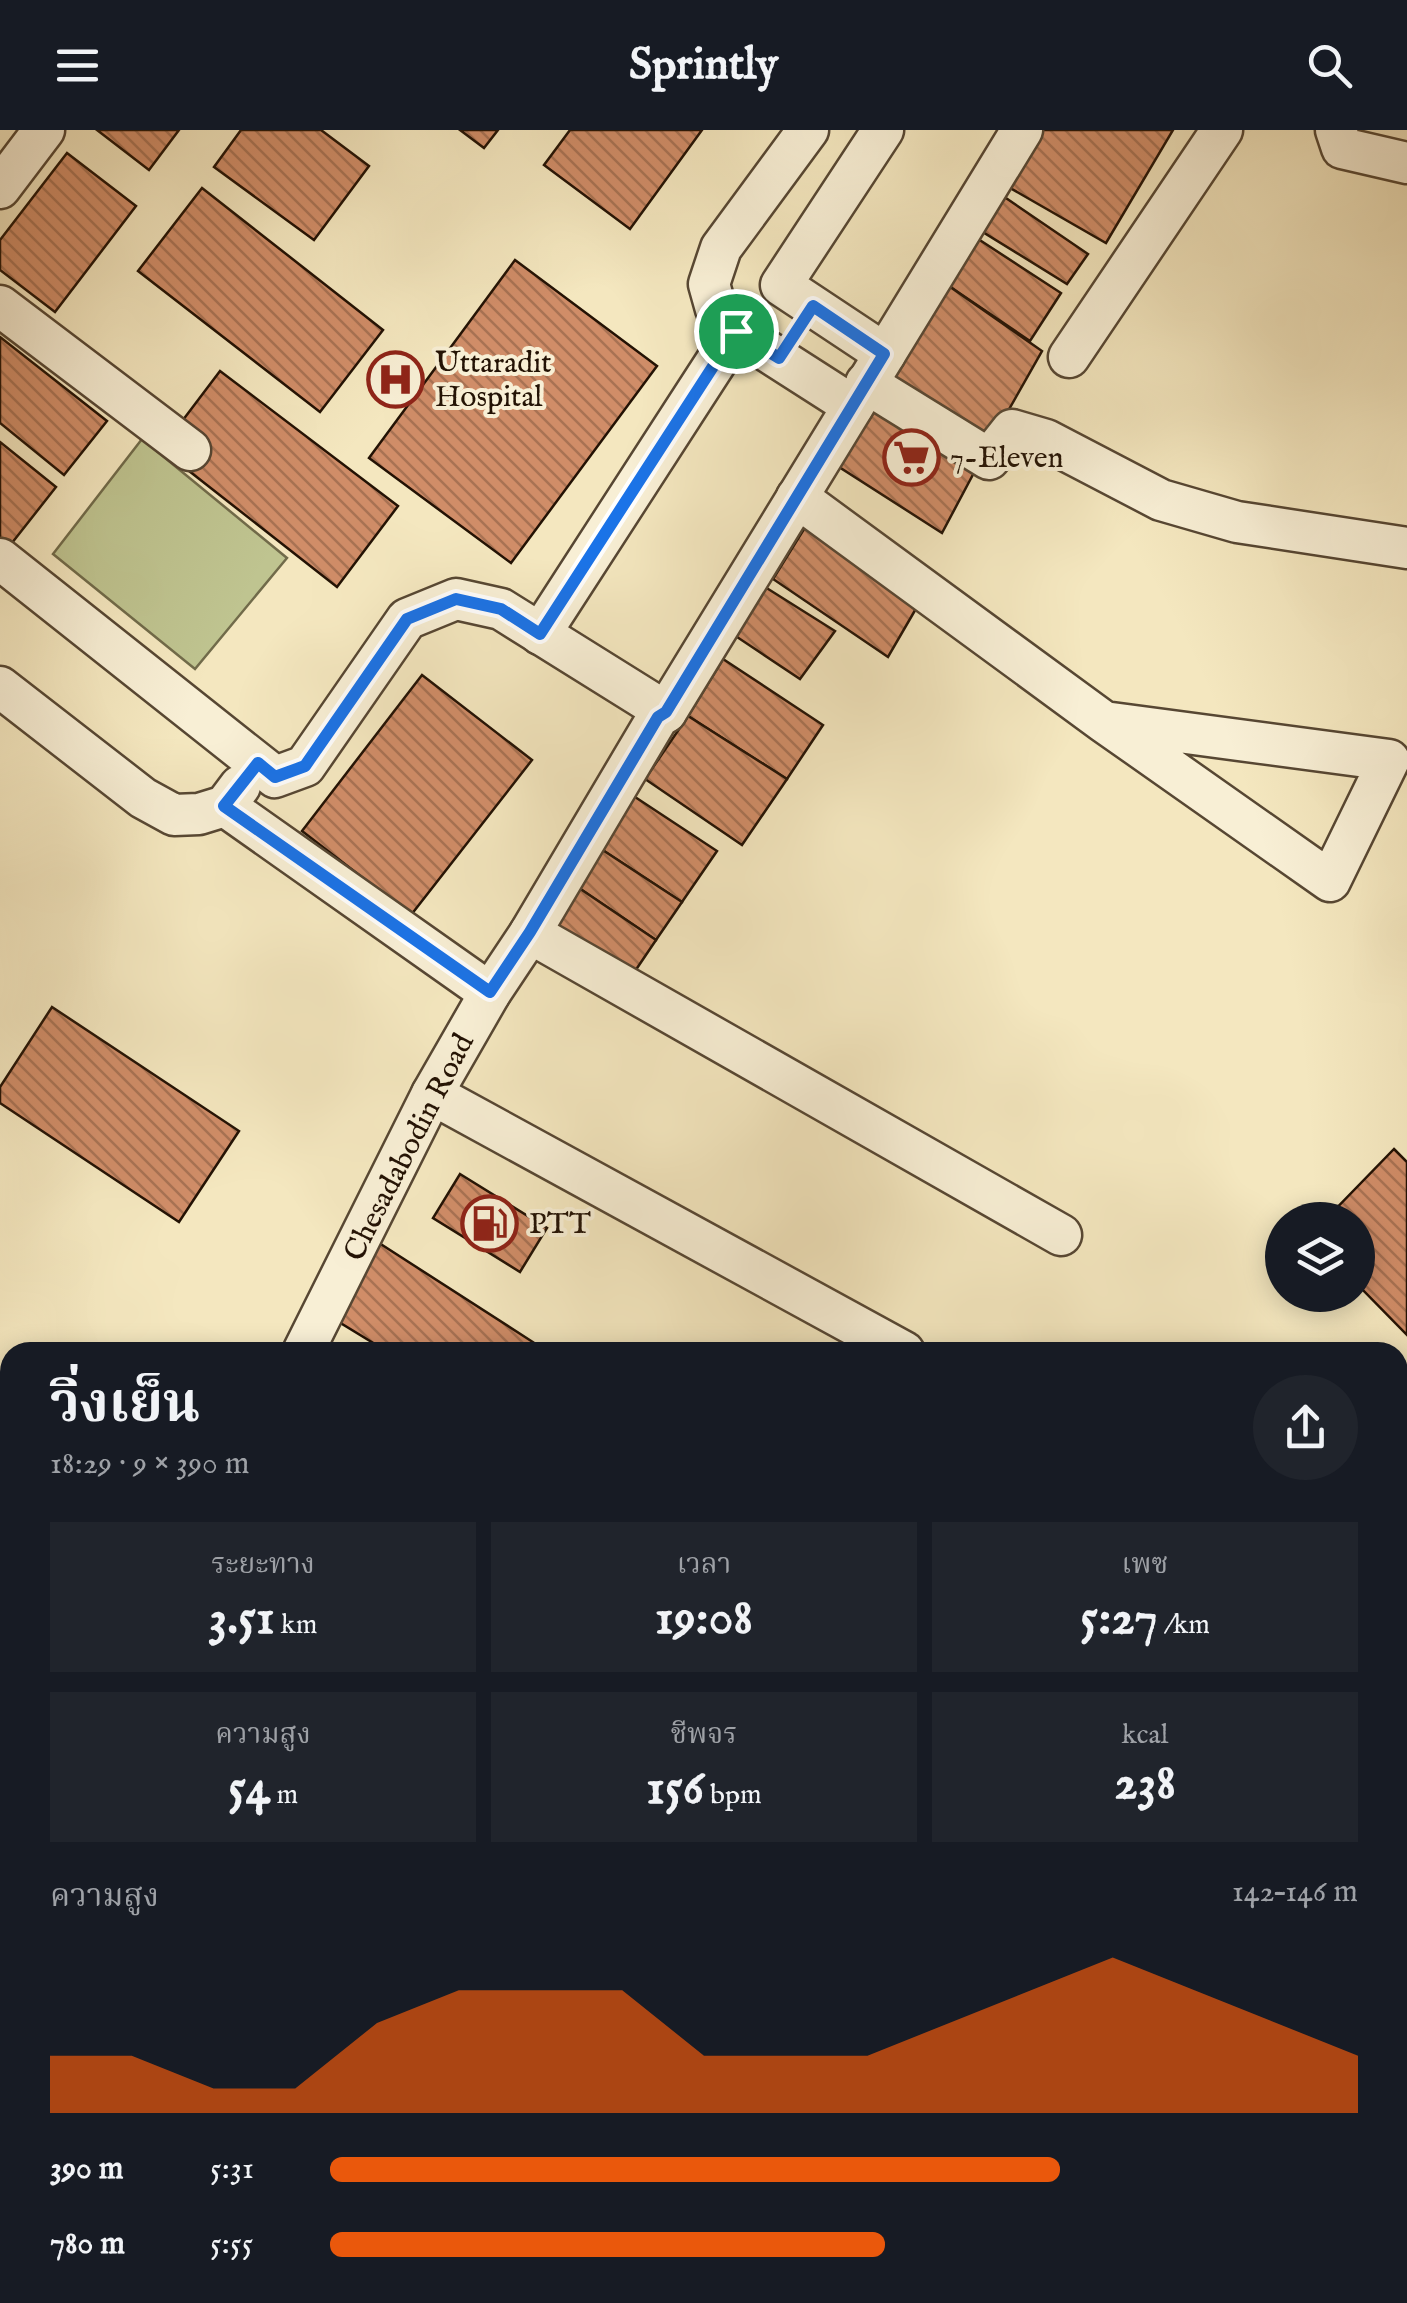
<!DOCTYPE html>
<html lang="th">
<meta charset="utf-8">
<style>
:root{--surface:#171b24;--page:#20242c;--text:#f1f3f6;--muted:#9ea1a6;--accent:#ea580c}
body{margin:0;font-family:"IM FELL English","Noto Serif Thai",serif;background:var(--page);color:var(--text);height:100vh;display:flex;flex-direction:column;font-size:38px;white-space:nowrap}
*{box-sizing:border-box;margin:0}
p{font-size:32px;color:var(--muted)}
.icon{flex:none;width:55px;height:55px;fill:none;stroke:currentColor;stroke-width:2;stroke-linecap:round;stroke-linejoin:round}
.map{position:relative;flex:1;overflow:hidden}
.panel{position:absolute;left:0px;top:1212px;width:1408px;height:962px;display:flex;flex-direction:column;background:var(--surface);border-radius:30px 30px 0 0;box-shadow:0 5px 25px #0003}
.panel>*{flex:none}
.buttons{position:absolute;left:1265px;top:1072px;display:grid;gap:20px}
.buttons a{display:grid;place-items:center;width:110px;height:110px;border-radius:50%;background:var(--surface);box-shadow:0 5px 25px #0003;font-size:50px}
.pin{position:absolute;display:grid;place-items:center;width:85px;height:85px;color:#fff;margin:-42px;border:5px solid #fff;border-radius:50%;box-shadow:0 2px 10px #0007}
.round{display:grid;place-items:center;flex:none;width:105px;height:105px;border-radius:52px;background:var(--page)}
.headline{display:flex;align-items:center;justify-content:space-between;height:170px;padding:0 50px}
h1{font-size:55px;font-weight:700;line-height:75px}
.figures{display:grid;grid-template-columns:repeat(3,1fr);gap:15px;height:170px;padding:10px 50px}
.figures div{display:grid;align-content:center;border-radius:0px;background:var(--page);text-align:center}
.figures b{font-size:50px;font-weight:700}
.figures small{font-size:28px;font-weight:400}
.figures p{font-size:28px}
.chart{height:280px;padding:20px 50px}
.chart p{display:flex;justify-content:space-between}
.chart svg{width:100%;height:180px;margin-top:10px;fill:var(--accent);opacity:.7}
ul{padding:0 50px;list-style:none;font-size:32px}
li{display:grid;grid-template-columns:160px 120px 1fr;align-items:center;height:75px}
li i{height:25px;border-radius:12px;background:var(--accent)}
header{display:flex;justify-content:space-between;align-items:center;height:130px;padding:0 50px;background:var(--surface);font-size:45px;font-weight:700}
.map>svg:first-child{display:block}
</style>
<header><svg class="icon" aria-label="menu" viewBox="0 0 24 24"><path d="M4 6h16M4 12h16M4 18h16"/></svg>Sprintly<svg class="icon" aria-label="search" viewBox="0 0 24 24"><circle cx="10" cy="10" r="6"/><path d="M15 15l6 6"/></svg></header>
<div class="map">
<svg width="1407" height="2173" viewBox="0 0 1407 2173">
<defs>
<pattern id="building-back-hatch" width="6" height="6" patternUnits="userSpaceOnUse" patternTransform="scale(2.5)"><rect width="6" height="6" fill="#d08d68"/><path d="M-1 5l2 2M0 0l6 6M5-1l2 2" fill="none" stroke="#a87253"/></pattern>
</defs>
<rect width="100%" height="100%" fill="#f4e7bf"/>
<filter id="stains"><feTurbulence type="fractalNoise" baseFrequency=".002" numOctaves="4"/><feColorMatrix values="0 0 0 0 .2 0 0 0 0 .09 0 0 0 0 .02 0 0 0 .5 -.17"/></filter>
<radialGradient id="worn" r=".72"><stop offset=".6" stop-color="#630" stop-opacity="0"/><stop offset="1" stop-color="#630" stop-opacity=".3"/></radialGradient>
<path fill="#bfc490" stroke="#716b4a" stroke-width="2.5" d="M142,309L287,428L195,539L53,424Z"/>
<g fill="url(#building-back-hatch)" stroke="#231204" stroke-width="2.5">
<path d="M97,0H179L149,40Z"/>
<path d="M241,0H321L369,36L314,110L214,37Z"/>
<path d="M460,0H498L484,18Z"/>
<path d="M570,0H702L630,99L544,35Z"/>
<path d="M1038,0H1173L1106,113L1005,55Z"/>
<path d="M67,23L136,76L55,182L0,140V110Z"/>
<path d="M202,58L383,200L320,282L138,141Z"/>
<path d="M1000,64L1088,124L1067,154L978,99Z"/>
<path d="M972,105L1061,163L1030,211L943,152Z"/>
<path d="M515,130L657,236L511,433L369,328Z"/>
<path d="M943,152L1042,221L986,320L886,251Z"/>
<path d="M0,207L107,291L64,345L0,293Z"/>
<path d="M220,241L398,376L337,457L161,319Z"/>
<path d="M886,251L986,320L942,403L836,335Z"/>
<path d="M0,312L56,357L8,418L0,411Z"/>
<path d="M809,391L921,470L888,527L773,449Z"/>
<path d="M765,457L835,501L800,549L734,505Z"/>
<path d="M723,529L823,595L787,649L688,586Z"/>
<path d="M422,545L532,630L411,785L302,701Z"/>
<path d="M688,586L787,649L742,715L645,649Z"/>
<path d="M632,665L717,721L682,772L598,717Z"/>
<path d="M598,717L682,772L656,810L573,754Z"/>
<path d="M573,754L656,810L629,850L545,801Z"/>
<path d="M52,877L239,1001L179,1092L0,973V957Z"/>
<path d="M1394,1019L1407,1032V1205L1358,1155V1090H1325Z"/>
<path d="M460,1044L547,1098L520,1142L433,1088Z"/>
<path d="M376,1111L539,1216L535,1222H388L334,1189Z"/>
<path d="M1398,1305L1407,1314V1398L1398,1407Z"/>
<path d="M0,1607L10,1612L8,1685L0,1680Z"/>
<path d="M1398,1735L1407,1743V1803L1398,1813Z"/>
</g>
<g fill="none" stroke-linecap="round" stroke-linejoin="round">
<defs>
<g id="minor">
<path d="M808,0L721,118L709,154L716,179L736,201L853,276"/>
<path d="M883,0L781,155L885,224"/>
<path d="M1336,0L1342,18L1407,33"/>
<path d="M0,58L44,0"/>
<path d="M0,176L190,320"/>
<path d="M1069,227L1222,0"/>
<path d="M866,253L989,329L1012,300L1046,310L1161,370L1237,392L1407,418"/>
<path d="M797,367L1104,592L1330,751L1389,630L1104,592"/>
<path d="M0,429L275,647L305,636L407,489L456,469L501,479L666,582"/>
<path d="M540,504L736,201"/>
<path d="M0,557L143,668L174,685L199,684L225,676L240,656"/>
<path d="M225,676L490,863"/>
<path d="M530,803L1061,1105"/>
<path d="M432,964L904,1222"/>
<path d="M303,1222L432,964L490,863L530,803L658,587L666,582L1022,0"/>
<path d="M1398,1513L1407,1504"/>
<path d="M1398,1590L1407,1598"/>
<path d="M0,1851L10,1830"/>
<path d="M1398,1943L1407,1920"/>
<path d="M1398,2142L1407,2148"/>
<path d="M774,2165L782,2173"/>
<path d="M478,2173L480,2165"/>
<path d="M1290,2173L1294,2165"/>
</g>
</defs>
<use href="#minor" stroke="#574733" stroke-width="45"/>
<use href="#minor" stroke="#f8efd5" stroke-width="40"/>
</g>
<g fill="none" stroke-linecap="round" stroke-linejoin="round">
<defs>
<path id="route" d="M813,176L884,224L666,582L658,587L530,802L490,862L224,676L258,633L275,647L305,636L407,489L456,469L501,479L540,504L736,201L779,228Z"/>
</defs>
<use href="#route" stroke="#fff" stroke-width="20"/>
<use href="#route" stroke="#1a73e8" stroke-width="12"/>
</g>
<defs>
<symbol id="hospital-ring" viewBox="-11 -11 22 22"><circle r="9.5" fill="#f8efd5" stroke="#8f2418" stroke-width="1.5"/><path d="M-5-5h3v3.5h4V-5h3V5h-3V1.5h-4V5h-3Z" fill="#8f2418"/></symbol>
<symbol id="supermarket-ring" viewBox="-11 -11 22 22"><circle r="9.5" fill="#f8efd5" stroke="#8f2418" stroke-width="1.5"/><path d="M-6-5.5h2.5l.6 2H6L4.5 2H-2.5L-4.4-4H-6ZM-1.5 3.2a1.3 1.3 0 1 0 .1 0ZM3 3.2a1.3 1.3 0 1 0 .1 0Z" fill="#8f2418"/></symbol>
<symbol id="fuel-ring" viewBox="-11 -11 22 22"><circle r="9.5" fill="#f8efd5" stroke="#8f2418" stroke-width="1.5"/><path d="M-5.5-6h7V0h2V4h1.3V-2.5L3-4.5l.8-.8L6-3V5H2.5V1h-1V6h-7ZM-4.2-4.7v3.2H.2V-4.7Z" fill="#8f2418"/></symbol>
</defs>
<g fill-rule="evenodd">
<use href="#hospital-ring" x="364" y="218" width="63" height="63"/>
<use href="#supermarket-ring" x="880" y="296" width="63" height="63"/>
<use href="#fuel-ring" x="458" y="1062" width="63" height="63"/>
</g>
<g text-anchor="middle" stroke-width="8" stroke-linejoin="round" paint-order="stroke">
<g font-size="30" fill="#231204" stroke="#f8efd5" text-anchor="start">
<text x="435" y="242">Uttaradit<tspan x="435" dy="34">Hospital</tspan></text>
<text x="950" y="337">7-Eleven</text>
<text x="529" y="1103">PTT</text>
</g>
<g font-size="30" fill="#231204" stroke="#f8efd5">
<text transform="translate(408 1017) rotate(-63)" y="10">Chesadabodin Road</text>
</g>
</g>
<rect width="100%" height="100%" filter="url(#stains)"/>
<rect width="100%" height="100%" fill="url(#worn)"/>
</svg>
<div class="buttons">
<a><svg class="icon" aria-label="layers" viewBox="0 0 24 24"><path d="M12 4l9 5-9 5-9-5zM3 14l9 5 9-5"/></svg></a>
</div>
<div class="pin" style="left:736px;top:201px;background:#1e9e55"><svg class="icon" aria-label="arrive" viewBox="0 0 24 24"><path d="M6 21V4h12l-3 4 3 4H6"/></svg></div>
<section class="panel">
<div class="headline"><div><h1>วิ่งเย็น</h1><p>18:29 · 9 × 390 m</p></div><a class="round"><svg class="icon" aria-label="share" viewBox="0 0 24 24"><path d="M12 15V3M7 8l5-5 5 5M5 13v7h14v-7"/></svg></a></div>
<div class="figures">
<div><p>ระยะทาง</p><b>3.51<small> km</small></b></div>
<div><p>เวลา</p><b>19:08</b></div>
<div><p>เพซ</p><b>5:27<small> /km</small></b></div>
</div>
<div class="figures">
<div><p>ความสูง</p><b>54<small> m</small></b></div>
<div><p>ชีพจร</p><b>156<small> bpm</small></b></div>
<div><p>kcal</p><b>238</b></div>
</div>
<div class="chart"><p><span>ความสูง</span>142–146 m</p>
<svg viewBox="0 0 160 44" preserveAspectRatio="none"><path d="M0 44V30L10 30L20 38L30 38L40 22L50 14L60 14L70 14L80 30L90 30L100 30L110 22L120 14L130 6L140 14L150 22L160 30V44z"/></svg>
</div>
<ul>
<li><b>390 m</b>5:31<i style="width:71%"></i></li>
<li><b>780 m</b>5:55<i style="width:54%"></i></li>
</ul>
</section>
</div>
